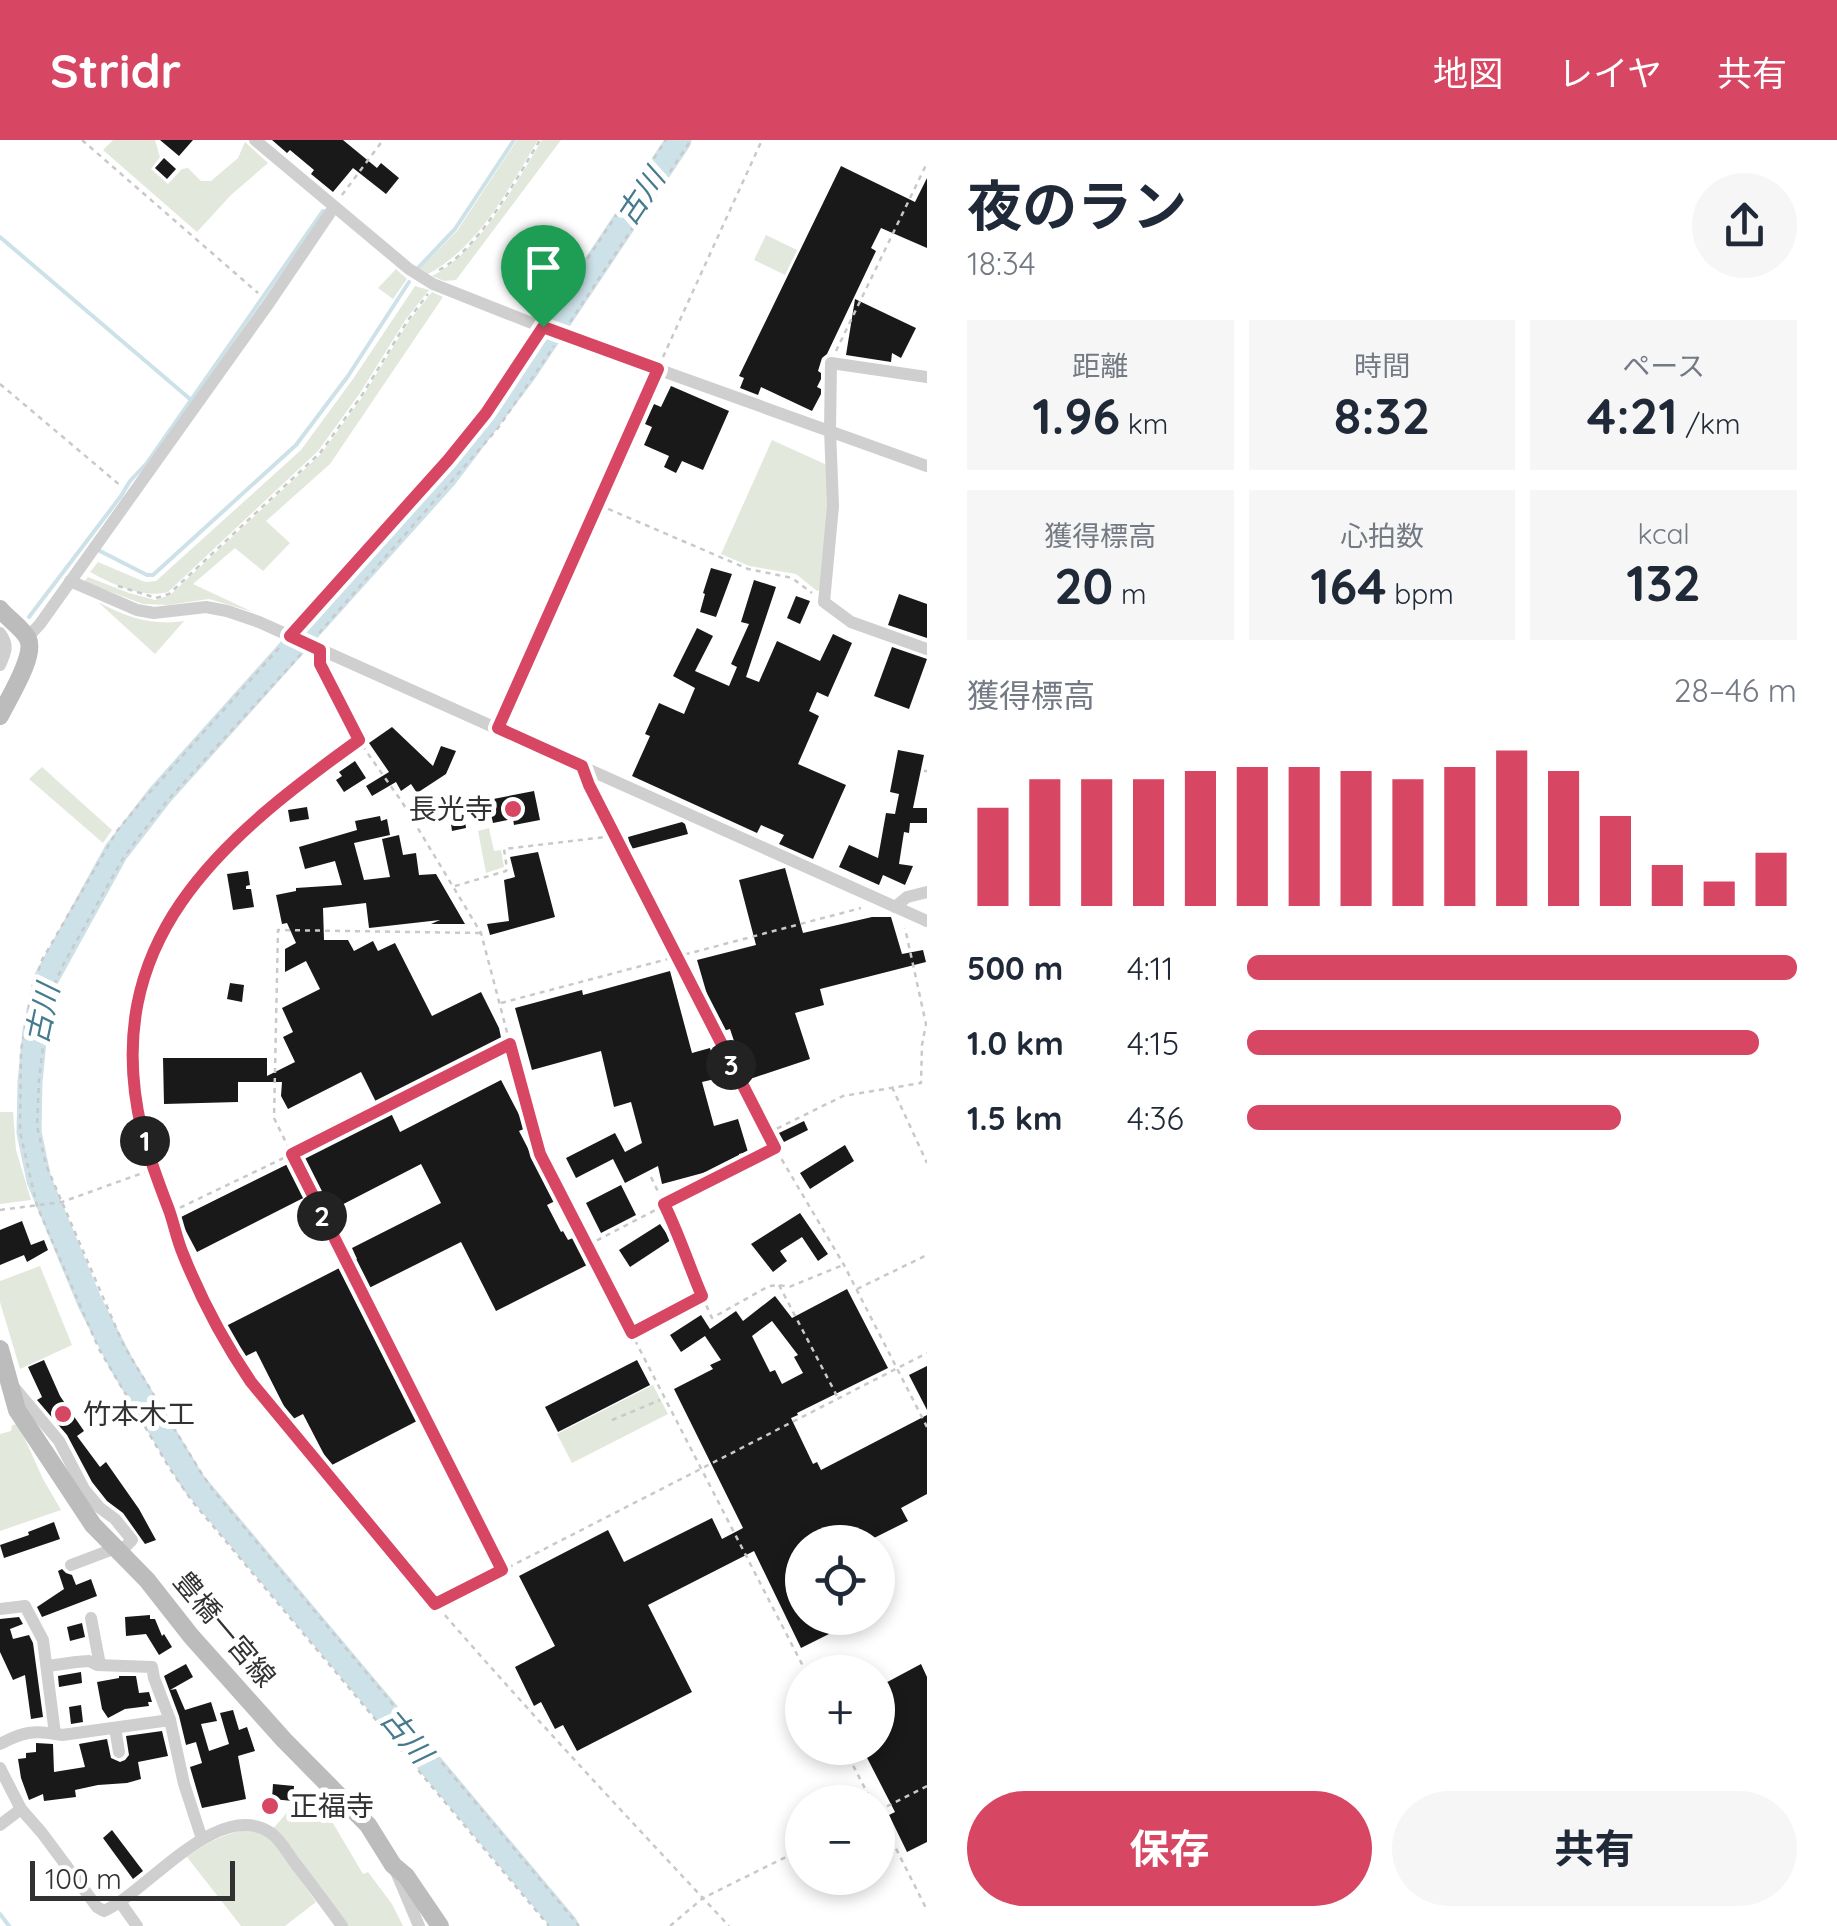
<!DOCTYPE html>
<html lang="ja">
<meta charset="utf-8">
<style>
:root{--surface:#fff;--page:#f6f6f7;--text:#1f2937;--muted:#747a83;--accent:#d74662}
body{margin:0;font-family:Quicksand,"Noto Sans JP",sans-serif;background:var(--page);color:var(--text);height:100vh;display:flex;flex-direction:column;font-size:38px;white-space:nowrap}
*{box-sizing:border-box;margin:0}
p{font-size:32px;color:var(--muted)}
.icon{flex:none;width:55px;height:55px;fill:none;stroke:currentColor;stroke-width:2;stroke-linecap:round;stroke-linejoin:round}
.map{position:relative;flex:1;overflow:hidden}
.panel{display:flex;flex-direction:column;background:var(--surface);width:910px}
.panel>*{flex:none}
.buttons{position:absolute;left:785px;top:1385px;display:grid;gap:20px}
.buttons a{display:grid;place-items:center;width:110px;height:110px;border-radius:50%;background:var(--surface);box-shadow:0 5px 15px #0003;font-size:50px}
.scale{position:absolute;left:30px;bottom:25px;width:205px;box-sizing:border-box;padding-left:10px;border:5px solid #323232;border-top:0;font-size:28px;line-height:35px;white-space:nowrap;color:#323232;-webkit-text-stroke:8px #fff;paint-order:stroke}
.pin{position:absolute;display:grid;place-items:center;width:85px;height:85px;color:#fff;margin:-102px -42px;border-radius:50% 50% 50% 0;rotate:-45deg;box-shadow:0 0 10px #0007}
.pin .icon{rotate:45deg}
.km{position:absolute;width:50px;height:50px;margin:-25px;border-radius:50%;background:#222;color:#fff;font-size:28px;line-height:50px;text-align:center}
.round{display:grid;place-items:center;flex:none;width:105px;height:105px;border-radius:52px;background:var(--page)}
.summary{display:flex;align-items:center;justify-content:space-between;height:170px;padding:0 40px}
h1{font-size:55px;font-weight:700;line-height:75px}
.figures{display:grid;grid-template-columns:repeat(3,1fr);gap:15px;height:170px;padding:10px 40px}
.figures div{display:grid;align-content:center;border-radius:0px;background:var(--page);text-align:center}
.figures b{font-size:50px;font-weight:700}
.figures small{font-size:28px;font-weight:400}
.figures p{font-size:28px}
.chart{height:280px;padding:20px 40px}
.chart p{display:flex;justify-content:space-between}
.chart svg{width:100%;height:180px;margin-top:10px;stroke:var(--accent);stroke-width:6}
.cta{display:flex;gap:20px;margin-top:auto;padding:20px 40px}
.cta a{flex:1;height:115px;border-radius:60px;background:var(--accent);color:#fff;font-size:40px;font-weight:700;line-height:115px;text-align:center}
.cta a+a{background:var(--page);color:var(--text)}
ul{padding:0 40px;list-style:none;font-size:32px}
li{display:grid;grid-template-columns:160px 120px 1fr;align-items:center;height:75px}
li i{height:25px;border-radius:12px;background:var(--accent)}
header{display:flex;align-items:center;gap:60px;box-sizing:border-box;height:140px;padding:0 50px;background:var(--accent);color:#fff}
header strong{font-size:48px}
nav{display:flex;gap:55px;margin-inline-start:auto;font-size:35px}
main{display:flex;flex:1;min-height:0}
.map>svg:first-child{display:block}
</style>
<header>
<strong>Stridr</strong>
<nav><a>地図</a><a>レイヤ</a><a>共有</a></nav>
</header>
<main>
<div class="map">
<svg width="927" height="1786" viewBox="0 0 927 1786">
<rect width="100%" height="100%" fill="#fff"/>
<g fill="#e3e8dc">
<path d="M113,0H155L160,17L151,29L168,44L182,29L188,28L201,41H211L238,18L245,2L268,23L231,55L197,92L103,10Z"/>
<path d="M517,0H538C509,48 479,107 428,134L419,129L457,91Z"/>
<path d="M542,0H561L456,140L444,141L432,136C481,110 514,46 542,0Z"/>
<path d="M766,95L797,110L785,135L754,120Z"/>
<path d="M396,129L407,139L393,159L378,148Z"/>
<path d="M415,146L429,150L406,179L360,253L318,311L168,452C143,459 112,444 90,432L98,422L145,442L156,441L301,310L353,239Z"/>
<path d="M432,152L443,157L330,324L266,381L290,403L263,431L235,408L193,444L253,472L209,459L169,465L143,464L84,442L88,437L129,453L155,460L170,455L321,314L363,256L409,181Z"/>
<path d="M772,300L827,325L829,373L820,449L817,451L796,434L749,426L721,414Z"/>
<path d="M98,462C125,477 153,486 184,481L155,514Z"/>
<path d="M42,627L112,690L103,703L29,639Z"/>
<path d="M489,688L494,711L501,710L504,727L486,733L478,691Z"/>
<path d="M0,972H13L16,1010L31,1060L0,1064Z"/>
<path d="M40,1126L72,1205L20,1229L0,1162V1141Z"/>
<path d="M653,1245L668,1274L572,1323L557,1294Z"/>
<path d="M18,1284L43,1339L61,1370L0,1391V1294L11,1291L12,1285Z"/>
<path d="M305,1651L321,1663L363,1734L368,1732L392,1764L403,1786H347L273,1689Z"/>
<path d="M249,1689L269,1698L276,1705L316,1762L285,1786H241L187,1717C207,1702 224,1694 249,1689Z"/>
</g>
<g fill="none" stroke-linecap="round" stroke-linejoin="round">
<g stroke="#cde1e9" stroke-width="4">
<path d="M0,97L190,259"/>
<path d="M418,128L455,89L514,0"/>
<path d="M98,410L147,435H153L296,305L348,236L409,142"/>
<path d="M29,477L121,356L130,341L147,323L323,71"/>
<path d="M0,1774L9,1786"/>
</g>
<path stroke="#cde1e9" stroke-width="25" d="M566,1786L193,1342L122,1225L90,1163L39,1040L29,992L30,942L35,891L45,841L116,712L160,655L445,337L523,234L679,0"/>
</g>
<g fill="#191919" fill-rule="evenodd">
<path d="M160,0H193L179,16Z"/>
<path d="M272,0H343L377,28L381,23L399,38L386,54L353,28L333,52L311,34L314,30L290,10L287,13Z"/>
<path d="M164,18L176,29L167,39L155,28Z"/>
<path d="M841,26L915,62L927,38V108L881,88L871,108L876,111L827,214L822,218L818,231L821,233V239L817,247L821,249V254L812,271L761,247L758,255L740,248L744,238L739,236Z"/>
<path d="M855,159L916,188L901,218L892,213L891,222L846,215Z"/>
<path d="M671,246L729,271L703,330L682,321L676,333L664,327L669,316L644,305L652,287L645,284L654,264L661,267Z"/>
<path d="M711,428L732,434L716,477L700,472L705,454L703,453Z"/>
<path d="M754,440L776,447L746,537L759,542L777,501L820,521L833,494L852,503L828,557L817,552L809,571L819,576L798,624L846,645L813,719L779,704L784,695L761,685L757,693L632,636L650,596L645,594L659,563L684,574L695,548L673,536L697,488L713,496L695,531L729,546L737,527L731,524L749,484L741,482Z"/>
<path d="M899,454L927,464V498L888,485Z"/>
<path d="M796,456L810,461L800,484L787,478Z"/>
<path d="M892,507L927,519L909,569L874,556Z"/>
<path d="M392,587L433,626L441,606L456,611L446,634L417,653L411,644L401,651L396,642L372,656L366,646L389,632L369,603Z"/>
<path d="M898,610L924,615L913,668H927V683H910L909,693L904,692L899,724L913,726L905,745L883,735L879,745L839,727L849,705L878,718L886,673L895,674L899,654L890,652Z"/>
<path d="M355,621L366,638L344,652L336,640L342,636L339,632Z"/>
<path d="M534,651L540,680L514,685L513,679L493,683L488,660Z"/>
<path d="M307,667L309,679L290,682L288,670Z"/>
<path d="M464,675L466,688L452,691L450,677Z"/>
<path d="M380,676L381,681L387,679L390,695L354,703L364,740L390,737L382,699L399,695L403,715L416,713L419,735L436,734L465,784H431L440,780L369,788L366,763L323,768L324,800H348L354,811L373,801L378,811L395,803L432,876L481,852L499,888L502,902L377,964L361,932L288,969L281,956L282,942H238V962L164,964L163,918H267V936L295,922L283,897L293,892L282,868L320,849L306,821L285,832V809L296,803L287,783L282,784L276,755L296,751V748L342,745L335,721L305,729L299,707L357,690L355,681Z"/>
<path d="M682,682L685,684L688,694L631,709L628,697Z"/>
<path d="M538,712L555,777L490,795L487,784L509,781L504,740L515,737L510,717Z"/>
<path d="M785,728L803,793L872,777H891L902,814L923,810L926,822L820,849L824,865L795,873L810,919L747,940L730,889L723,891L721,881L715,882L697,820L756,805L739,740Z"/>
<path d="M248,731L250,745L246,746V749H251L254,767L233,770L227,734Z"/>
<path d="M670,831L692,913L710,908L719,938L702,942L714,986L738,979L748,1012L739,1014L740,1019L724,1023L725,1027L662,1044L658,1026L625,1043L613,1019L576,1038L566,1018L615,993L625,1012L642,1003L631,962L614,967L601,911L532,930L515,868L582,850L583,855Z"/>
<path d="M230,843L244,845L242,862L227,859Z"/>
<path d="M501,940L526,988L519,991L555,1061L547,1065L561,1092L563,1091L568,1100L573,1098L587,1125L496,1171L461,1102L353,1156L417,1281L330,1326L303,1274L291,1280L256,1211L242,1218L226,1186L357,1119L352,1108L441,1063L421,1024L328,1072L317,1051L197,1112L179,1078L391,973L400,992Z"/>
<path d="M804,981L808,990L784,1002L779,993Z"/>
<path d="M845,1005L854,1021L810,1049L800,1033Z"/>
<path d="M621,1045L636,1075L601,1093L586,1063Z"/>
<path d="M800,1073L828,1114L818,1121L802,1097L780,1111L787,1121L773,1132L751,1104Z"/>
<path d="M22,1081L31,1105L44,1100L48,1110L27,1122L24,1115L0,1125V1090Z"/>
<path d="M660,1084L671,1100L630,1127L619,1110Z"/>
<path d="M847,1149L888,1228L797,1273L798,1275L791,1278L813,1324L817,1322L821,1330L927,1275V1354L901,1368L908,1381L866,1402H802V1478H861L801,1508L754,1411L648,1465L692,1552L577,1611L563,1585L555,1589L541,1562L534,1566L515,1527L555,1506L519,1436L608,1390L624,1422L712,1378L722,1399L743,1388L674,1249L713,1229L710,1225L721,1220L705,1196L681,1212L670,1195L701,1175L710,1189L736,1171L743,1181L775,1156L792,1178ZM772,1181L798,1215L794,1217L803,1233L782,1244L775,1230L770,1232L752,1196Z"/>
<path d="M44,1220L60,1256L84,1291L77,1296L100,1327L106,1322L139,1369L156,1400L145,1404L123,1373L107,1361L92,1342L67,1295L37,1260L42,1257L28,1227Z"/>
<path d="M637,1220L650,1245L558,1292L545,1267Z"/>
<path d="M927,1226V1270L909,1235Z"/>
<path d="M54,1382L60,1399L4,1418L0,1405L29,1395L28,1392Z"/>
<path d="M62,1429L66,1433L72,1435L76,1445L91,1439L97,1456L42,1477L37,1467L64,1449L58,1431Z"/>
<path d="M150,1475V1479H155L162,1496L164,1494L172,1507L159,1515L146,1494L126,1496L125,1477Z"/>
<path d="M19,1477L23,1484L10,1489L13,1499L29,1495L33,1503L43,1577L31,1579L25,1535L13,1540L0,1512V1479Z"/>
<path d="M82,1483L85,1497L70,1501L67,1487Z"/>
<path d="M186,1524L193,1537L170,1550L176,1549L185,1570L211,1562L217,1581L201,1584L209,1611L229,1604L220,1573L233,1570L239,1590L247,1587L255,1611L238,1616L246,1659L202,1668L190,1627L202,1623L196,1602L186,1605L179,1576L164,1536Z"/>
<path d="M921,1524L927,1537V1702L907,1712L889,1675L895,1672L862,1608H878V1547Z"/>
<path d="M81,1532L82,1543L59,1547L58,1536Z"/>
<path d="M119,1536H136L139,1553L149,1552L152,1562H148L149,1566L125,1569L108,1578L102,1569L97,1542L119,1538Z"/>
<path d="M81,1565L83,1582L71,1584L69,1567Z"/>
<path d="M162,1591L168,1616L138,1622L141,1639L127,1643L98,1645L75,1650L76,1657L44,1661L43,1654L29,1660L21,1638L18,1619L26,1618V1613L36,1612V1603L53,1604L54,1632L85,1627L79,1604L107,1599L111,1618L120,1622L125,1620L129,1615L126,1596Z"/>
<path d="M273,1644L294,1646L293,1661L272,1659Z"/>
<path d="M112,1690L143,1731L133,1739L103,1698Z"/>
</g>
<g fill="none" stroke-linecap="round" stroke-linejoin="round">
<g stroke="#c9c9c9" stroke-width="2.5" stroke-dasharray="5 5" stroke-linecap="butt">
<path d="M82,0L258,153"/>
<path d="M342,55L383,0"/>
<path d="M439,130C478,110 517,38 540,0"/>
<path d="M549,177L666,0"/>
<path d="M570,182L691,0"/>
<path d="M836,211L927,23"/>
<path d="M663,217L762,0"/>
<path d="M0,244L121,346"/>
<path d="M599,365L748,429L792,438L812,453"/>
<path d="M118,446L156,458L169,454L320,313L362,255L408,180L428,154"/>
<path d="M298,487L448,320L486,273L534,201"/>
<path d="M319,493L498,288L554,206"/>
<path d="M279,508L142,661L117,691L42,820L33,846L21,910L20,992L37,1066L99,1209L170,1329L192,1361L549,1786"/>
<path d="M301,514L167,661L141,694L122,720L63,825L52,850L48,865L39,940L37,986L46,1025L124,1206L200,1331L212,1349L579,1786"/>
<path d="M320,526L359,601L402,662L481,793L539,1014L806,1532"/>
<path d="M502,578L652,243"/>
<path d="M359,601C270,665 168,738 139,850C125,904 135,978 152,1029C157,1044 164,1057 169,1071C186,1117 201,1161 225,1203C240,1229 260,1253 279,1276C305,1307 330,1339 356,1370C474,1514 602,1650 729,1786"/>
<path d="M924,631H927"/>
<path d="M589,646L727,918L775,1008L844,1125L927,1287"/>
<path d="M455,746L506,731L507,729L504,709L614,696"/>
<path d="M480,793L278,790L274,978L343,1119L502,1430"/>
<path d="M501,863L861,768"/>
<path d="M892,947L927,1023"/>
<path d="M768,993L843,956L921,943L922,905L926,884L905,788"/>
<path d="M651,1037L679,1096L689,1127L712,1178L769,1146L779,1145L789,1147L843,1125"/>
<path d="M0,1070L62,1062L151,1030"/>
<path d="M171,1072L292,1014L509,905"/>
<path d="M588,1105L775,1008"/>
<path d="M779,1145L838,1258"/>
<path d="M857,1149L927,1115"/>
<path d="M634,1193L702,1157"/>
<path d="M612,1280L660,1260"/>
<path d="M437,1464L927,1213"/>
<path d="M844,1608L872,1662"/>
<path d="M878,1671L927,1646"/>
<path d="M878,1673L927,1770"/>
<path d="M670,1786L703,1758L802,1709"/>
</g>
<g stroke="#cfcfcf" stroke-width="12">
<path d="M255,0L409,129L433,144L562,195L927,326"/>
<path d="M927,237L831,223L830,290L833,366L824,462L851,482L927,509"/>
<path d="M70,441L137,470L154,473L206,467L227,471L259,482L927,781"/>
<path d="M0,493C9,505 6,512 0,525"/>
<path d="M28,497L40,484L269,163L334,67"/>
<path d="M895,767L907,757L927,752"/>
<path d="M13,1246L59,1301L84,1349L100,1368L115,1379L132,1400L125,1407L116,1408L71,1425"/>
<path d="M0,1469L25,1466L43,1500L55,1594"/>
<path d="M91,1478L100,1525"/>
<path d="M48,1526L76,1522L89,1521L97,1525L152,1527L154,1538L170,1580"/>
<path d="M115,1588L119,1612"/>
<path d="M0,1604C24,1591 35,1590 62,1595L170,1580L184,1644L202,1699"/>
<path d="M0,1628L21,1669L42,1693L97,1767L104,1771C147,1752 219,1657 271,1693C281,1700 288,1714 295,1723C311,1744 327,1765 342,1786"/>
<path d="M0,1685L21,1669"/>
<path d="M394,1727L419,1786"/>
<path d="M120,1762L137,1786"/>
</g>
<g stroke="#bcbcbc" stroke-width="18">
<path d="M0,469C8,479 23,488 28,499C36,516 8,559 0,576"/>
<path d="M0,1209L17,1270L93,1385L147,1440L191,1496L284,1600L368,1685L393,1725L406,1736L440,1786"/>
</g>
</g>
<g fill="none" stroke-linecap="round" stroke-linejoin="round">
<defs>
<path id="route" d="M543,187L658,229L498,588L582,626L589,645L775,1008L664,1064C679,1094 689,1126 702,1156L632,1193L540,1014L510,904L292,1014L502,1430L435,1464L251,1242C223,1201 201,1159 183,1114C177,1100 174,1084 169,1070C159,1044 149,1018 142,991C97,801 221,699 359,600L320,524V510L290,496L448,320L486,273Z"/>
</defs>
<use href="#route" stroke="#fff" stroke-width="20"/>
<use href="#route" stroke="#d74662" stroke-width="12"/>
</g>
<g fill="#d74662" stroke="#fff" stroke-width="4">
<circle cx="513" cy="669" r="10"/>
<circle cx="63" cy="1274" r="10"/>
<circle cx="270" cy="1666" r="10"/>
</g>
<g text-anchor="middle" stroke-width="10" stroke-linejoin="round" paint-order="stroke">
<g font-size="28" fill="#323232" stroke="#fff" text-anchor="start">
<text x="493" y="679" text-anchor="end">長光寺</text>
<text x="83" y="1284">竹本木工</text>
<text x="290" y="1676">正福寺</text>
</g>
<g font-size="28" fill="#323232" stroke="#fff">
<text transform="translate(225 1489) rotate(50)" y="10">豊橋一宮線</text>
</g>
<g font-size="30" font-style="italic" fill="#467a8e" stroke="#fff">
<text transform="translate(641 57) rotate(-56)" y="10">古川</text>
<text transform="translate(43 874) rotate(-78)" y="10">古川</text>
<text transform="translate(406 1596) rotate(50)" y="10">古川</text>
</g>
</g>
</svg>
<div class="buttons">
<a><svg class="icon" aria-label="locate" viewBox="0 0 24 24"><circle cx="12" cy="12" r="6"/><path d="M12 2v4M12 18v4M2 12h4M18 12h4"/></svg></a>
<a>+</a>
<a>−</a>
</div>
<div class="scale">100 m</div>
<div class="pin" style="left:543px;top:187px;background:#1e9e55"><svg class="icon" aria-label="arrive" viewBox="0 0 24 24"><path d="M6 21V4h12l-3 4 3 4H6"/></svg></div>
<b class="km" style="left:145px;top:1001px">1</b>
<b class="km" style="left:322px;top:1076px">2</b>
<b class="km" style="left:731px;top:925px">3</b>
</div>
<section class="panel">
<div class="summary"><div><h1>夜のラン</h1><p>18:34</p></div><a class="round"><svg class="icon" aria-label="share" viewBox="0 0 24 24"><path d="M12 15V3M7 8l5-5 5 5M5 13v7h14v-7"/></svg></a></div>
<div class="figures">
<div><p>距離</p><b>1.96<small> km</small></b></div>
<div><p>時間</p><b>8:32</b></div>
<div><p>ペース</p><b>4:21<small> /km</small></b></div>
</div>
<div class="figures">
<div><p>獲得標高</p><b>20<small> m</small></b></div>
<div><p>心拍数</p><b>164<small> bpm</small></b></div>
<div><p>kcal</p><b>132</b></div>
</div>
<div class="chart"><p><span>獲得標高</span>28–46 m</p>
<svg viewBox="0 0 160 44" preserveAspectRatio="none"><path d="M5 44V20M15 44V13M25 44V13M35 44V13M45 44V11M55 44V10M65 44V10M75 44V11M85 44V13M95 44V10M105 44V6M115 44V11M125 44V22M135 44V34M145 44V38M155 44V31"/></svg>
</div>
<ul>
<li><b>500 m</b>4:11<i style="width:100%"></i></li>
<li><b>1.0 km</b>4:15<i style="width:93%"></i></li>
<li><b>1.5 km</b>4:36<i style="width:68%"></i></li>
</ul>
<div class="cta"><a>保存</a><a>共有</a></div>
</section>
</main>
